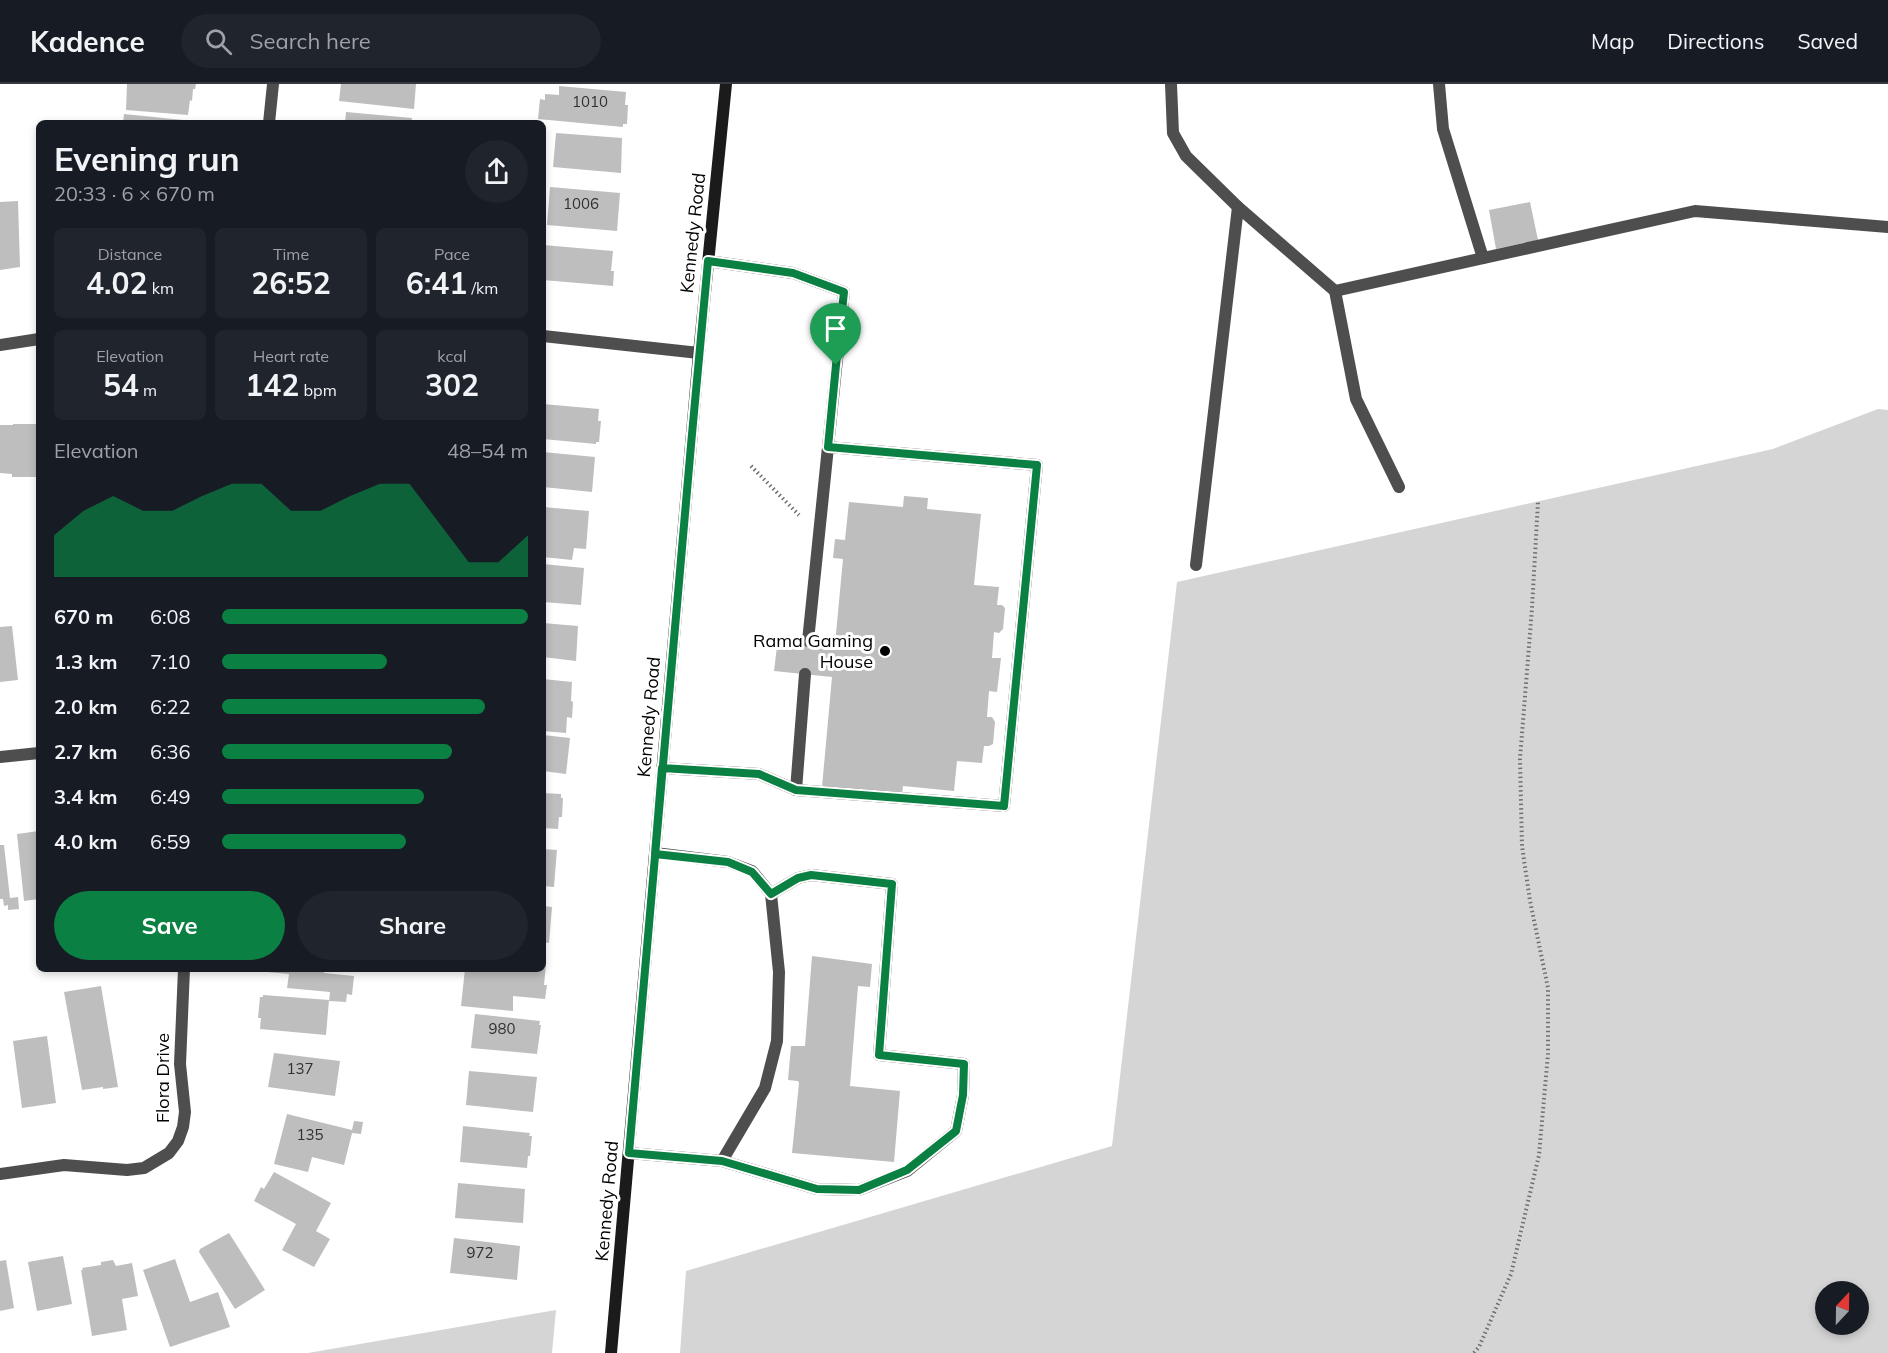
<!DOCTYPE html>
<meta charset="utf-8">
<style>
:root{--surface:#171b24;--page:#20242c;--text:#f1f3f6;--muted:#9ea1a6;--line:#363941;--accent:#0b8043}
body{margin:0;font-family:Mulish,sans-serif;background:var(--page);color:var(--text);height:100vh;display:flex;flex-direction:column;font-size:22px;white-space:nowrap}
*{box-sizing:border-box;margin:0}
p{font-size:20px;color:var(--muted)}
.icon{flex:none;width:33px;height:33px;fill:none;stroke:currentColor;stroke-width:2;stroke-linecap:round;stroke-linejoin:round}
.map{position:relative;flex:1;overflow:hidden}
.panel{position:absolute;left:36px;top:36px;width:510px;height:852px;display:flex;flex-direction:column;background:var(--surface);border-radius:9px;box-shadow:0 3px 9px #0003}
.panel>*{flex:none}
.needle{width:39px;rotate:22deg}
.tools{position:absolute;left:1815px;top:1197px;display:grid;gap:12px}
.tools a{display:grid;place-items:center;width:54px;height:54px;border-radius:50%;background:var(--surface);box-shadow:0 3px 9px #0003;font-size:30px}
.pin{position:absolute;display:grid;place-items:center;width:51px;height:51px;color:#fff;margin:-62px -26px;border-radius:50% 50% 50% 0;rotate:-45deg;box-shadow:0 0 6px #0007}
.pin .icon{rotate:45deg}
.round{display:grid;place-items:center;flex:none;width:63px;height:63px;border-radius:32px;background:var(--page)}
.head{display:flex;align-items:center;justify-content:space-between;height:102px;padding:0 18px}
h1{font-size:33px;font-weight:700;line-height:45px}
.metrics{display:grid;grid-template-columns:repeat(3,1fr);gap:9px;height:102px;padding:6px 18px}
.metrics div{display:grid;align-content:center;border-radius:9px;background:var(--page);text-align:center}
.metrics b{font-size:30px;font-weight:700}
.metrics small{font-size:16px;font-weight:400}
.metrics p{font-size:16px}
.chart{height:168px;padding:12px 18px}
.chart p{display:flex;justify-content:space-between}
.chart svg{width:100%;height:108px;margin-top:6px;fill:var(--accent);opacity:.7}
.cta{display:flex;gap:12px;margin-top:auto;padding:12px 18px}
.cta a{flex:1;height:69px;border-radius:36px;background:var(--accent);color:#fff;font-size:24px;font-weight:700;line-height:69px;text-align:center}
.cta a+a{background:var(--page);color:var(--text)}
ul{padding:0 18px;list-style:none;font-size:20px}
li{display:grid;grid-template-columns:96px 72px 1fr;align-items:center;height:45px}
li i{height:15px;border-radius:8px;background:var(--accent)}
header{display:flex;align-items:center;gap:36px;box-sizing:border-box;height:84px;padding:0 30px;background:var(--surface);border-bottom:2px solid var(--line)}
header strong{font-size:28px}
nav{display:flex;gap:33px;margin-inline-start:auto;font-size:21px}
.search{width:420px;height:54px;background:var(--page);display:flex;align-items:center;gap:15px;box-sizing:border-box;padding:0 21px;border-radius:33px;color:var(--muted);font-size:22px}
.map>svg:first-child{display:block}
</style>
<header>
<strong>Kadence</strong>
<div class="search"><svg class="icon" aria-label="search" viewBox="0 0 24 24"><circle cx="10" cy="10" r="6"/><path d="M15 15l6 6"/></svg>Search here</div>
<nav><a>Map</a><a>Directions</a><a>Saved</a></nav>
</header>
<div class="map">
<svg width="1888" height="1269" viewBox="0 0 1888 1269">
<rect width="100%" height="100%" fill="#fff"/>
<g fill="#d5d5d5" fill-rule="evenodd">
<path d="M1878,325L1888,326V1269H680L686,1187L1112,1062L1177,498L1773,365ZM1826,1208H1858V1240H1826Z"/>
<path d="M556,1226L552,1269H308Z"/>
</g>
<g fill="#bebebe">
<path d="M127,0H196L195,5H193L192,17L190,16L188,31L126,26Z"/>
<path d="M341,0H416L414,25L339,17Z"/>
<path d="M559,2L626,8L625,21H628L627,40H623V43L538,35L540,15L545,16V10L559,11Z"/>
<path d="M346,28L412,34L411,39H345Z"/>
<path d="M124,30L193,37V39H123Z"/>
<path d="M556,49L622,54L621,89L553,83Z"/>
<path d="M550,103L620,109L617,147L547,141Z"/>
<path d="M18,117L20,183L0,186V118Z"/>
<path d="M1530,118L1538,156L1496,165L1489,126Z"/>
<path d="M543,161L613,167L611,187H614L613,202L543,196Z"/>
<path d="M543,320L599,325L598,337H601L599,358H596V360L543,355Z"/>
<path d="M13,340H39V393H12V390L0,389V341H13Z"/>
<path d="M543,368L595,373L592,408L543,403Z"/>
<path d="M904,412L928,414L927,425L981,430L974,501L999,503L997,521H1002L1005,524L1003,545L999,549L994,548L992,574H1001L997,608L989,607L987,633H992L995,638L993,660L989,662H984L982,679L957,677L954,707L903,702L902,711L822,703L832,593L774,587L778,554L835,560L843,475L833,474L835,455L845,456L849,418L903,423Z"/>
<path d="M543,423L589,427L586,465L574,464L572,476L543,473Z"/>
<path d="M543,480L584,484L581,521L543,518Z"/>
<path d="M543,539L578,542L576,577L543,573Z"/>
<path d="M12,542L18,596L0,598V543Z"/>
<path d="M543,595L572,598L571,617L573,618L572,634L567,633L566,649L543,647Z"/>
<path d="M543,651L570,654L566,690L543,687Z"/>
<path d="M543,709L561,710V714H563L562,733H559L558,745L543,744Z"/>
<path d="M39,747V815L24,817L17,750Z"/>
<path d="M0,761H4L10,814L18,813L19,825L8,826V821L4,822L3,815H0Z"/>
<path d="M543,765L557,766L554,803L543,802Z"/>
<path d="M543,822L552,823L549,859L543,858Z"/>
<path d="M812,872L872,880L870,903L858,902L850,1002L900,1007L894,1078L792,1069L799,999L798,997L788,996L791,962H805Z"/>
<path d="M543,879L546,880L544,901H547L545,915L513,912V927L461,922L465,885H543Z"/>
<path d="M256,885H324V889L354,892L352,911L347,910L346,918L329,917L330,908L287,904L289,890L256,887Z"/>
<path d="M101,902L118,1003L103,1005V1003L82,1006L64,908Z"/>
<path d="M263,911L329,916L326,951L260,945L261,934H258L260,913H263Z"/>
<path d="M475,930L540,937L539,941H541L537,970L471,964Z"/>
<path d="M47,952L56,1019L22,1024L13,957Z"/>
<path d="M274,969L340,977L335,1012L268,1003Z"/>
<path d="M469,987L537,993L533,1028L466,1021Z"/>
<path d="M287,1030L352,1046L354,1037L363,1038L361,1050L352,1049L344,1081L312,1073L308,1088L274,1080Z"/>
<path d="M463,1042L530,1049L529,1052H532L530,1072H528L527,1084L460,1078Z"/>
<path d="M274,1088L331,1119L316,1147L330,1155L314,1183L282,1166L296,1140L254,1117L261,1103L264,1105Z"/>
<path d="M458,1099L525,1105L523,1139L455,1134Z"/>
<path d="M229,1149L265,1206L235,1225L199,1168L200,1165Z"/>
<path d="M454,1154L520,1162L517,1196L450,1189Z"/>
<path d="M63,1172L72,1220L37,1227L28,1178Z"/>
<path d="M175,1175L190,1218L218,1208L230,1243L170,1263L143,1186Z"/>
<path d="M6,1176L14,1224L0,1227V1177Z"/>
<path d="M113,1176L116,1182L132,1179L138,1212L122,1215L127,1246L92,1252L81,1186H83L82,1184L101,1181V1178Z"/>
</g>
<g fill="none" stroke-linecap="round" stroke-linejoin="round">
<g stroke="#707070" stroke-width="4" stroke-dasharray="1.5 3" stroke-linecap="butt">
<path d="M751,382L799,431"/>
<path d="M1474,1269L1479,1263L1511,1190L1539,1071L1548,970V904L1530,817L1522,762L1520,675L1532,524L1538,418"/>
</g>
<g stroke="#4e4e4e" stroke-width="12">
<path d="M1171,0L1173,49L1186,72L1238,123L1335,207L1356,315L1399,403"/>
<path d="M1439,0L1443,45L1483,174"/>
<path d="M708,177L793,189L844,208L808,557"/>
<path d="M1335,207L1695,127L1888,143"/>
<path d="M1196,481L1238,123"/>
<path d="M662,684L759,690L796,706L1004,722L1037,381L828,363"/>
<path d="M796,706L805,590"/>
<path d="M655,769L728,778L752,787L771,810L779,888L777,957L765,1004L722,1077"/>
<path d="M629,1069L722,1077L817,1105L859,1106L907,1087L956,1047L963,1011L964,980L879,971L892,800L811,791L798,794L771,810"/>
</g>
<g stroke="#4e4e4e" stroke-width="12">
<path d="M269,39L273,0"/>
<path d="M543,252L699,269"/>
<path d="M0,261L39,255"/>
<path d="M0,673L39,669"/>
<path d="M0,1090L64,1081L127,1086L144,1084L169,1069L178,1057L183,1043L185,1028L180,980L184,885"/>
</g>
<path stroke="#1b1b1b" stroke-width="12" d="M611,1269L699,269L726,0"/>
</g>
<g fill="none" stroke-linecap="round" stroke-linejoin="round">
<defs>
<path id="route" d="M836,281L844,208L793,189L708,177C680,474 655,771 629,1069L722,1077L817,1105L859,1106L907,1086L956,1047L963,1011L964,980L879,971L892,800L811,791L798,794L771,810L752,788L728,778L655,770L662,684L759,690L796,706L1004,722L1037,381L828,363L836,281"/>
</defs>
<use href="#route" stroke="#fff" stroke-width="12"/>
<use href="#route" stroke="#0b8043" stroke-width="8"/>
</g>
<circle fill="#000" stroke="#fff" stroke-width="2" cx="885" cy="567" r="6"/>
<g text-anchor="middle" stroke-width="6" stroke-linejoin="round" paint-order="stroke">
<g font-size="15" fill="#303030">
<text x="590" y="23">1010</text>
<text x="581" y="125">1006</text>
<text x="502" y="950">980</text>
<text x="300" y="990">137</text>
<text x="310" y="1056">135</text>
<text x="480" y="1174">972</text>
</g>
<g font-size="18" fill="#000" stroke="#fff">
<text transform="translate(693 149) rotate(-84)" y="6">Kennedy Road</text>
<text transform="translate(649 633) rotate(-85)" y="6">Kennedy Road</text>
<text transform="translate(163 994) rotate(-90)" y="6">Flora Drive</text>
<text transform="translate(607 1117) rotate(-85)" y="6">Kennedy Road</text>
</g>
<g font-size="18" fill="#000" stroke="#fff" text-anchor="end">
<text x="873" y="563">Rama Gaming<tspan x="873" dy="21">House</tspan></text>
</g>
</g>
</svg>
<div class="tools">
<a><svg class="needle" viewBox="-14 -14 28 28"><path d="M0-13l5 13h-10z" fill="#e53935"/><path d="M0 13l5-13h-10z" fill="#9ea1a6"/></svg></a>
</div>
<div class="pin" style="left:836px;top:281px;background:#1e9e55"><svg class="icon" aria-label="arrive" viewBox="0 0 24 24"><path d="M6 21V4h12l-3 4 3 4H6"/></svg></div>
<section class="panel">
<div class="head"><div><h1>Evening run</h1><p>20:33 · 6 × 670 m</p></div><a class="round"><svg class="icon" aria-label="share" viewBox="0 0 24 24"><path d="M12 15V3M7 8l5-5 5 5M5 13v7h14v-7"/></svg></a></div>
<div class="metrics">
<div><p>Distance</p><b>4.02<small> km</small></b></div>
<div><p>Time</p><b>26:52</b></div>
<div><p>Pace</p><b>6:41<small> /km</small></b></div>
</div>
<div class="metrics">
<div><p>Elevation</p><b>54<small> m</small></b></div>
<div><p>Heart rate</p><b>142<small> bpm</small></b></div>
<div><p>kcal</p><b>302</b></div>
</div>
<div class="chart"><p><span>Elevation</span>48–54 m</p>
<svg viewBox="0 0 160 44" preserveAspectRatio="none"><path d="M0 44V27L10 17L20 11L30 17L40 17L50 11L60 6L70 6L80 17L90 17L100 11L110 6L120 6L130 22L140 38L150 38L160 27V44z"/></svg>
</div>
<ul>
<li><b>670 m</b>6:08<i style="width:100%"></i></li>
<li><b>1.3 km</b>7:10<i style="width:54%"></i></li>
<li><b>2.0 km</b>6:22<i style="width:86%"></i></li>
<li><b>2.7 km</b>6:36<i style="width:75%"></i></li>
<li><b>3.4 km</b>6:49<i style="width:66%"></i></li>
<li><b>4.0 km</b>6:59<i style="width:60%"></i></li>
</ul>
<div class="cta"><a>Save</a><a>Share</a></div>
</section>
</div>
